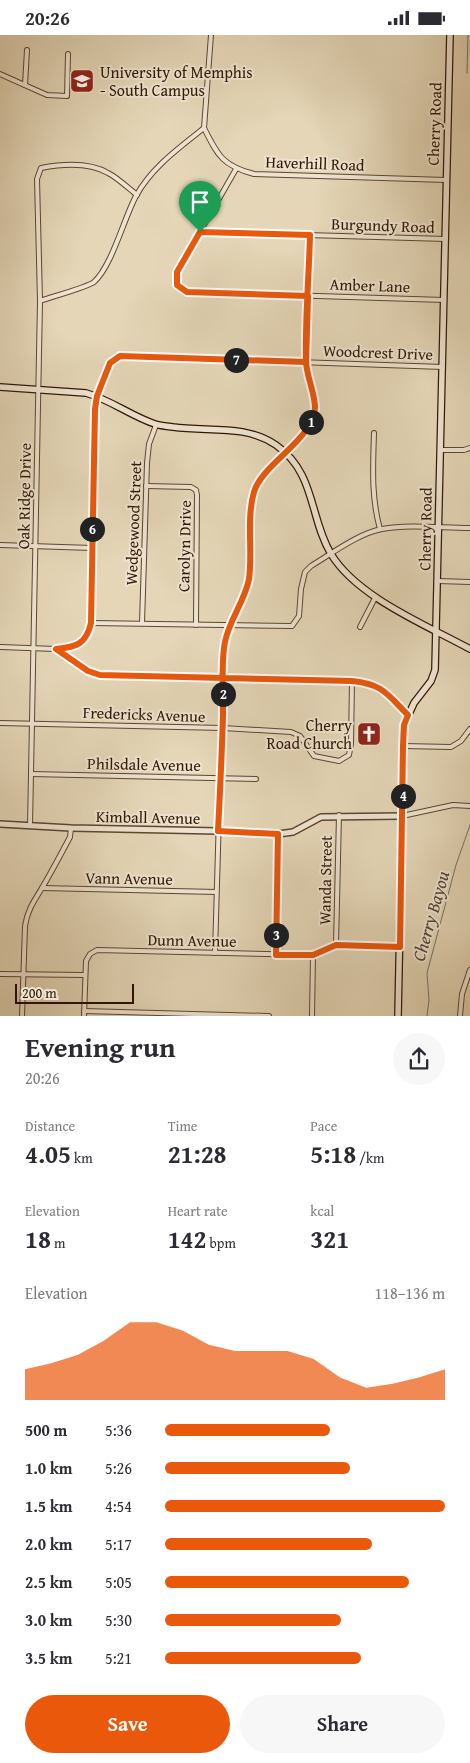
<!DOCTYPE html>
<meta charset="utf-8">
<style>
:root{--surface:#fff;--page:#f7f7f7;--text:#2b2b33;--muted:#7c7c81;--accent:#ea580c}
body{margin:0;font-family:"Gentium Book Plus",serif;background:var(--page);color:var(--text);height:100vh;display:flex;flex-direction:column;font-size:19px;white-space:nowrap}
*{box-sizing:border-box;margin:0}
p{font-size:16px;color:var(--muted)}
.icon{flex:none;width:28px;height:28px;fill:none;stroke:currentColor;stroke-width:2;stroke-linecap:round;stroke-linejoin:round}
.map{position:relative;height:981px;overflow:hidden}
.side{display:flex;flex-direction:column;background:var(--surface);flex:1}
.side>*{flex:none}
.scale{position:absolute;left:15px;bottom:12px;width:119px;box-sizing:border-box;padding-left:5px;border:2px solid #321603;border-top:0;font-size:14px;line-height:18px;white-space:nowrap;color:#321603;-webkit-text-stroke:4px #ede4d0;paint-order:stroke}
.pin{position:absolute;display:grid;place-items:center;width:42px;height:42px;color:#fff;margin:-51px -21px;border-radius:50% 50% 50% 0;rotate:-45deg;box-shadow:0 0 5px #0007}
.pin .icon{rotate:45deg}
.km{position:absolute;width:25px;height:25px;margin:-12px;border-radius:50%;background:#222;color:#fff;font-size:14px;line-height:25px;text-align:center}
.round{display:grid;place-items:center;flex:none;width:52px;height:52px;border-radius:26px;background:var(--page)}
.summary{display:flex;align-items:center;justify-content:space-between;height:85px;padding:0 25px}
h1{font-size:28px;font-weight:700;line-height:38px}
.figures{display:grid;grid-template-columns:repeat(3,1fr);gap:8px;height:85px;padding:5px 25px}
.figures div{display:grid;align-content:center}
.figures b{font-size:25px;font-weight:700}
.figures small{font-size:14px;font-weight:400}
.figures p{font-size:14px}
.chart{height:140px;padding:10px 25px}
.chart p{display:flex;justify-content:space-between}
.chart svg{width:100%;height:90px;margin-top:5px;fill:var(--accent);opacity:.7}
.action{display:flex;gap:10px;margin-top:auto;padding:10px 25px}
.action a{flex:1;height:58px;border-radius:30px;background:var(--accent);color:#fff;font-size:20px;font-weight:700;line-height:58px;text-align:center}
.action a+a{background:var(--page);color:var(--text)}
ul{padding:0 25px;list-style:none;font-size:16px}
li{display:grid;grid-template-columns:80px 60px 1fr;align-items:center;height:38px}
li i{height:12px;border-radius:6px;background:var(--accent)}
.status{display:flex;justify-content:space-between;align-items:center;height:35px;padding:0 25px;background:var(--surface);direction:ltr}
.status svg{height:14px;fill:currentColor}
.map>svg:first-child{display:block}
</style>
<div class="status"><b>20:26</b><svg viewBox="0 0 49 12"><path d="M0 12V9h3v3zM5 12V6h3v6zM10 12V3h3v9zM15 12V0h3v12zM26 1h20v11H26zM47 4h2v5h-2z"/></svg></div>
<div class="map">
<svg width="470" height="981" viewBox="0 0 470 981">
<rect width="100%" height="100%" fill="#e4d6b7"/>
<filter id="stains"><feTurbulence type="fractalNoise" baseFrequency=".004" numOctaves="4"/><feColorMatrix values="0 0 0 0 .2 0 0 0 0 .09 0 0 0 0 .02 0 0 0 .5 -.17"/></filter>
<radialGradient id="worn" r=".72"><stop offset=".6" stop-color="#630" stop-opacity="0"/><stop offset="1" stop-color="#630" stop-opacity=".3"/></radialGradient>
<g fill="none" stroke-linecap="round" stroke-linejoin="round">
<g stroke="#717671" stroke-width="1">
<path d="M467,38L468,0"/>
<path d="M427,981L429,965L427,938L456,830L470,790"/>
</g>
<defs>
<g id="minor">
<path d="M0,39L47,60L67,61L68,19"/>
<path d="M25,50L27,15"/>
<path d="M204,93C218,121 223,131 254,139L446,145"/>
<path d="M236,134L177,237V250L187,257L444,265"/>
<path d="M200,197L446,204"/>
<path d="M40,266C51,262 88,252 94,247C112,231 124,183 136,161C152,132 179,113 204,93L211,0"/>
<path d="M374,398C373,431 371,462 380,494"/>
<path d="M441,415H464L470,413"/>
<path d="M146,451L191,452L196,455L197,460L196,590"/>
<path d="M0,510L92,513"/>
<path d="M438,546L470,547"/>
<path d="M91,588L292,591L299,581L301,554L305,537L311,531C331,519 359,498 382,494C410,489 441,493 470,493"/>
<path d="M142,588L147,428L149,409L156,390"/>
<path d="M360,592L375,563"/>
<path d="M0,612L56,614L88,637L99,640L370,648L382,654L408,680"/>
<path d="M56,614C77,612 85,610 91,588L95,374L97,361L110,328L120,321L443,332"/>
<path d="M0,688L223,693L291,697L300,701L314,721L339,726L349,720L351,709L352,646"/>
<path d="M403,711L451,712L461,706L470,694"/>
<path d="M31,739L256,744"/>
<path d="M402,781L453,770L470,771"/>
<path d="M30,791L40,266L37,144L41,133C62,129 89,127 108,138C118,143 128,153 137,160"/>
<path d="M42,853L216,857"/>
<path d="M336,910L339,780"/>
<path d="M215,918L224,608L229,591L245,556L248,544L251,481L254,457L261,444L286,418L311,388L315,373L306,327L310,200"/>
<path d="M276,920L278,799"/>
<path d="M0,939L85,940"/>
<path d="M84,976L269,981"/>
<path d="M22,981L25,891C27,876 34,866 42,853C52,836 61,819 70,802L71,793"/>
<path d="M84,981L86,926L90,919L97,915L313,920L336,910L400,912"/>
<path d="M312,981L313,920"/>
<path d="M460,981L462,959L470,935"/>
</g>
<path id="tertiary" d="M0,789L71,793L218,796L278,799L293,797L321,782L402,781"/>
<g id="secondary">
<path d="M0,352L86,358C111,365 131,381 155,389C160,391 168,391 173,392C209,397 245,389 276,410C316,438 309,482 331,519C357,562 426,590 470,614"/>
<path d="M398,981L404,690L414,668L431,646L435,635L450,0"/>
</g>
</defs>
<use href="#minor" stroke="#5e4630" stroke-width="6"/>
<use href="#tertiary" stroke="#5e4630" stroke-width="8"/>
<use href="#secondary" stroke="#321603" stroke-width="8"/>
<use href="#minor" stroke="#ede4d0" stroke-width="4"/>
<use href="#tertiary" stroke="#ede4d0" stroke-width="5"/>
<use href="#secondary" stroke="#ede4d0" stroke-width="5.5"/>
</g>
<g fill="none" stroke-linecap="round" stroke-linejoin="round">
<defs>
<path id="route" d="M200,197L310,200C309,242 305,284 306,325C306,341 315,357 315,373C313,405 262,429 254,457C246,485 253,516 249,544C245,566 229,585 225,607C221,626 223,658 223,679C222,718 220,757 218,796L278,799L276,920H313L336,910L400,912L403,711L404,690L408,680C387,659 383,649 352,646L100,640L88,636L56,614C77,612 86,609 91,588L95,374L97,361L110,328L120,321L306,327L308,261L187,257L177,250V237L200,197"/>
</defs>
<use href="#route" stroke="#fff" stroke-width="10"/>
<use href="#route" stroke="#ea580c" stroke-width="6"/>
</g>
<defs>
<symbol id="university-square" viewBox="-11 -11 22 22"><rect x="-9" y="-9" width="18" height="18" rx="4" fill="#8f2418" stroke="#ede4d0"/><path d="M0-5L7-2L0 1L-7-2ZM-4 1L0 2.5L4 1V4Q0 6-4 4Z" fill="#fff"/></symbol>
<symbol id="church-square" viewBox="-11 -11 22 22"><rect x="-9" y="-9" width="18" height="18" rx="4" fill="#8f2418" stroke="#ede4d0"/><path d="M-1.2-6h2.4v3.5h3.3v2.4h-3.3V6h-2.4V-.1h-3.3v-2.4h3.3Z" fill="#fff"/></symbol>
</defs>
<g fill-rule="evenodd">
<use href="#university-square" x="68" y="32" width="28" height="28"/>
<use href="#church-square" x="355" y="685" width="28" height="28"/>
</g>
<g text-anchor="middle" stroke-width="4" stroke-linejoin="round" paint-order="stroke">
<g font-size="16" fill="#321603" stroke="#ede4d0" text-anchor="start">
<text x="100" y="43">University of Memphis<tspan x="100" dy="18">- South Campus</tspan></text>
<text x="352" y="696" text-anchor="end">Cherry<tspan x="352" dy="18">Road Church</tspan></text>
</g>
<g font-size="16" fill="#321603" stroke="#ede4d0">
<text transform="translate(434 89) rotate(-88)" y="6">Cherry Road</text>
<text transform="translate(315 128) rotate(2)" y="6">Haverhill Road</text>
<text transform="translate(383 190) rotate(2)" y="6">Burgundy Road</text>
<text transform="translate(370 250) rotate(2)" y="6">Amber Lane</text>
<text transform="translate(378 317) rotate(2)" y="6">Woodcrest Drive</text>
<text transform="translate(24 461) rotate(-89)" y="6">Oak Ridge Drive</text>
<text transform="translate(133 488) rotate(-88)" y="6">Wedgewood Street</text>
<text transform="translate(425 494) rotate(-89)" y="6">Cherry Road</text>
<text transform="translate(184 511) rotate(-89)" y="6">Carolyn Drive</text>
<text transform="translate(144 679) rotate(2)" y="6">Fredericks Avenue</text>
<text transform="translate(144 729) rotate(1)" y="6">Philsdale Avenue</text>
<text transform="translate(148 782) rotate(1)" y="6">Kimball Avenue</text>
<text transform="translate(129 843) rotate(1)" y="6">Vann Avenue</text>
<text transform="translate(325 845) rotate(-89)" y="6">Wanda Street</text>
<text transform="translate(192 905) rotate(1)" y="6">Dunn Avenue</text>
</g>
<g font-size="18" font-style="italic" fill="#52463a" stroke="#ede4d0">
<text transform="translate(431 881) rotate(-74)" y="6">Cherry Bayou</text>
</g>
</g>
<rect width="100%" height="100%" filter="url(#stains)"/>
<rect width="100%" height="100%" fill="url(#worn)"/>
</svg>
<div class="scale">200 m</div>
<div class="pin" style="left:200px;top:197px;background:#1e9e55"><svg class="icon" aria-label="arrive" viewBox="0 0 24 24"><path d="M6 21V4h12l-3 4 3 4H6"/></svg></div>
<b class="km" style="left:311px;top:387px">1</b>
<b class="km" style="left:223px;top:659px">2</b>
<b class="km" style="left:276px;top:900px">3</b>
<b class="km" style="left:403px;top:761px">4</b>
<b class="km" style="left:92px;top:494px">6</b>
<b class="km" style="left:236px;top:325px">7</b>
</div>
<section class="side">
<div class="summary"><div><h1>Evening run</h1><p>20:26</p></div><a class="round"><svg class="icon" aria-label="share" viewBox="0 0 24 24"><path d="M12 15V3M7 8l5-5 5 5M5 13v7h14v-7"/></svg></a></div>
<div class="figures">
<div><p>Distance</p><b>4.05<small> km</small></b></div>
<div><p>Time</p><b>21:28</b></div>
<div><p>Pace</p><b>5:18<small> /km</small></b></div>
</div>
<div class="figures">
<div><p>Elevation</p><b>18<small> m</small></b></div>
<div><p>Heart rate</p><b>142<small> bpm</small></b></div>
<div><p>kcal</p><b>321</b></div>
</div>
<div class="chart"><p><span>Elevation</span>118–136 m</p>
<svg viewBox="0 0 160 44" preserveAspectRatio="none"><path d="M0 44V29L10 26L20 22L30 15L40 6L50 6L60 10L70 17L80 20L90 20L100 20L110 24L120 33L130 38L140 36L150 33L160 29V44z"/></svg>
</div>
<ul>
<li><b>500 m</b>5:36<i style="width:59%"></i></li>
<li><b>1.0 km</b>5:26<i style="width:66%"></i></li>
<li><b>1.5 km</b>4:54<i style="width:100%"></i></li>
<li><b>2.0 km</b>5:17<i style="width:74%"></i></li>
<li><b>2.5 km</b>5:05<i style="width:87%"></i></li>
<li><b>3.0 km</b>5:30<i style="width:63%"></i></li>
<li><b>3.5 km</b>5:21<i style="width:70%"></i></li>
</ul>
<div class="action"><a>Save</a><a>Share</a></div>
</section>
